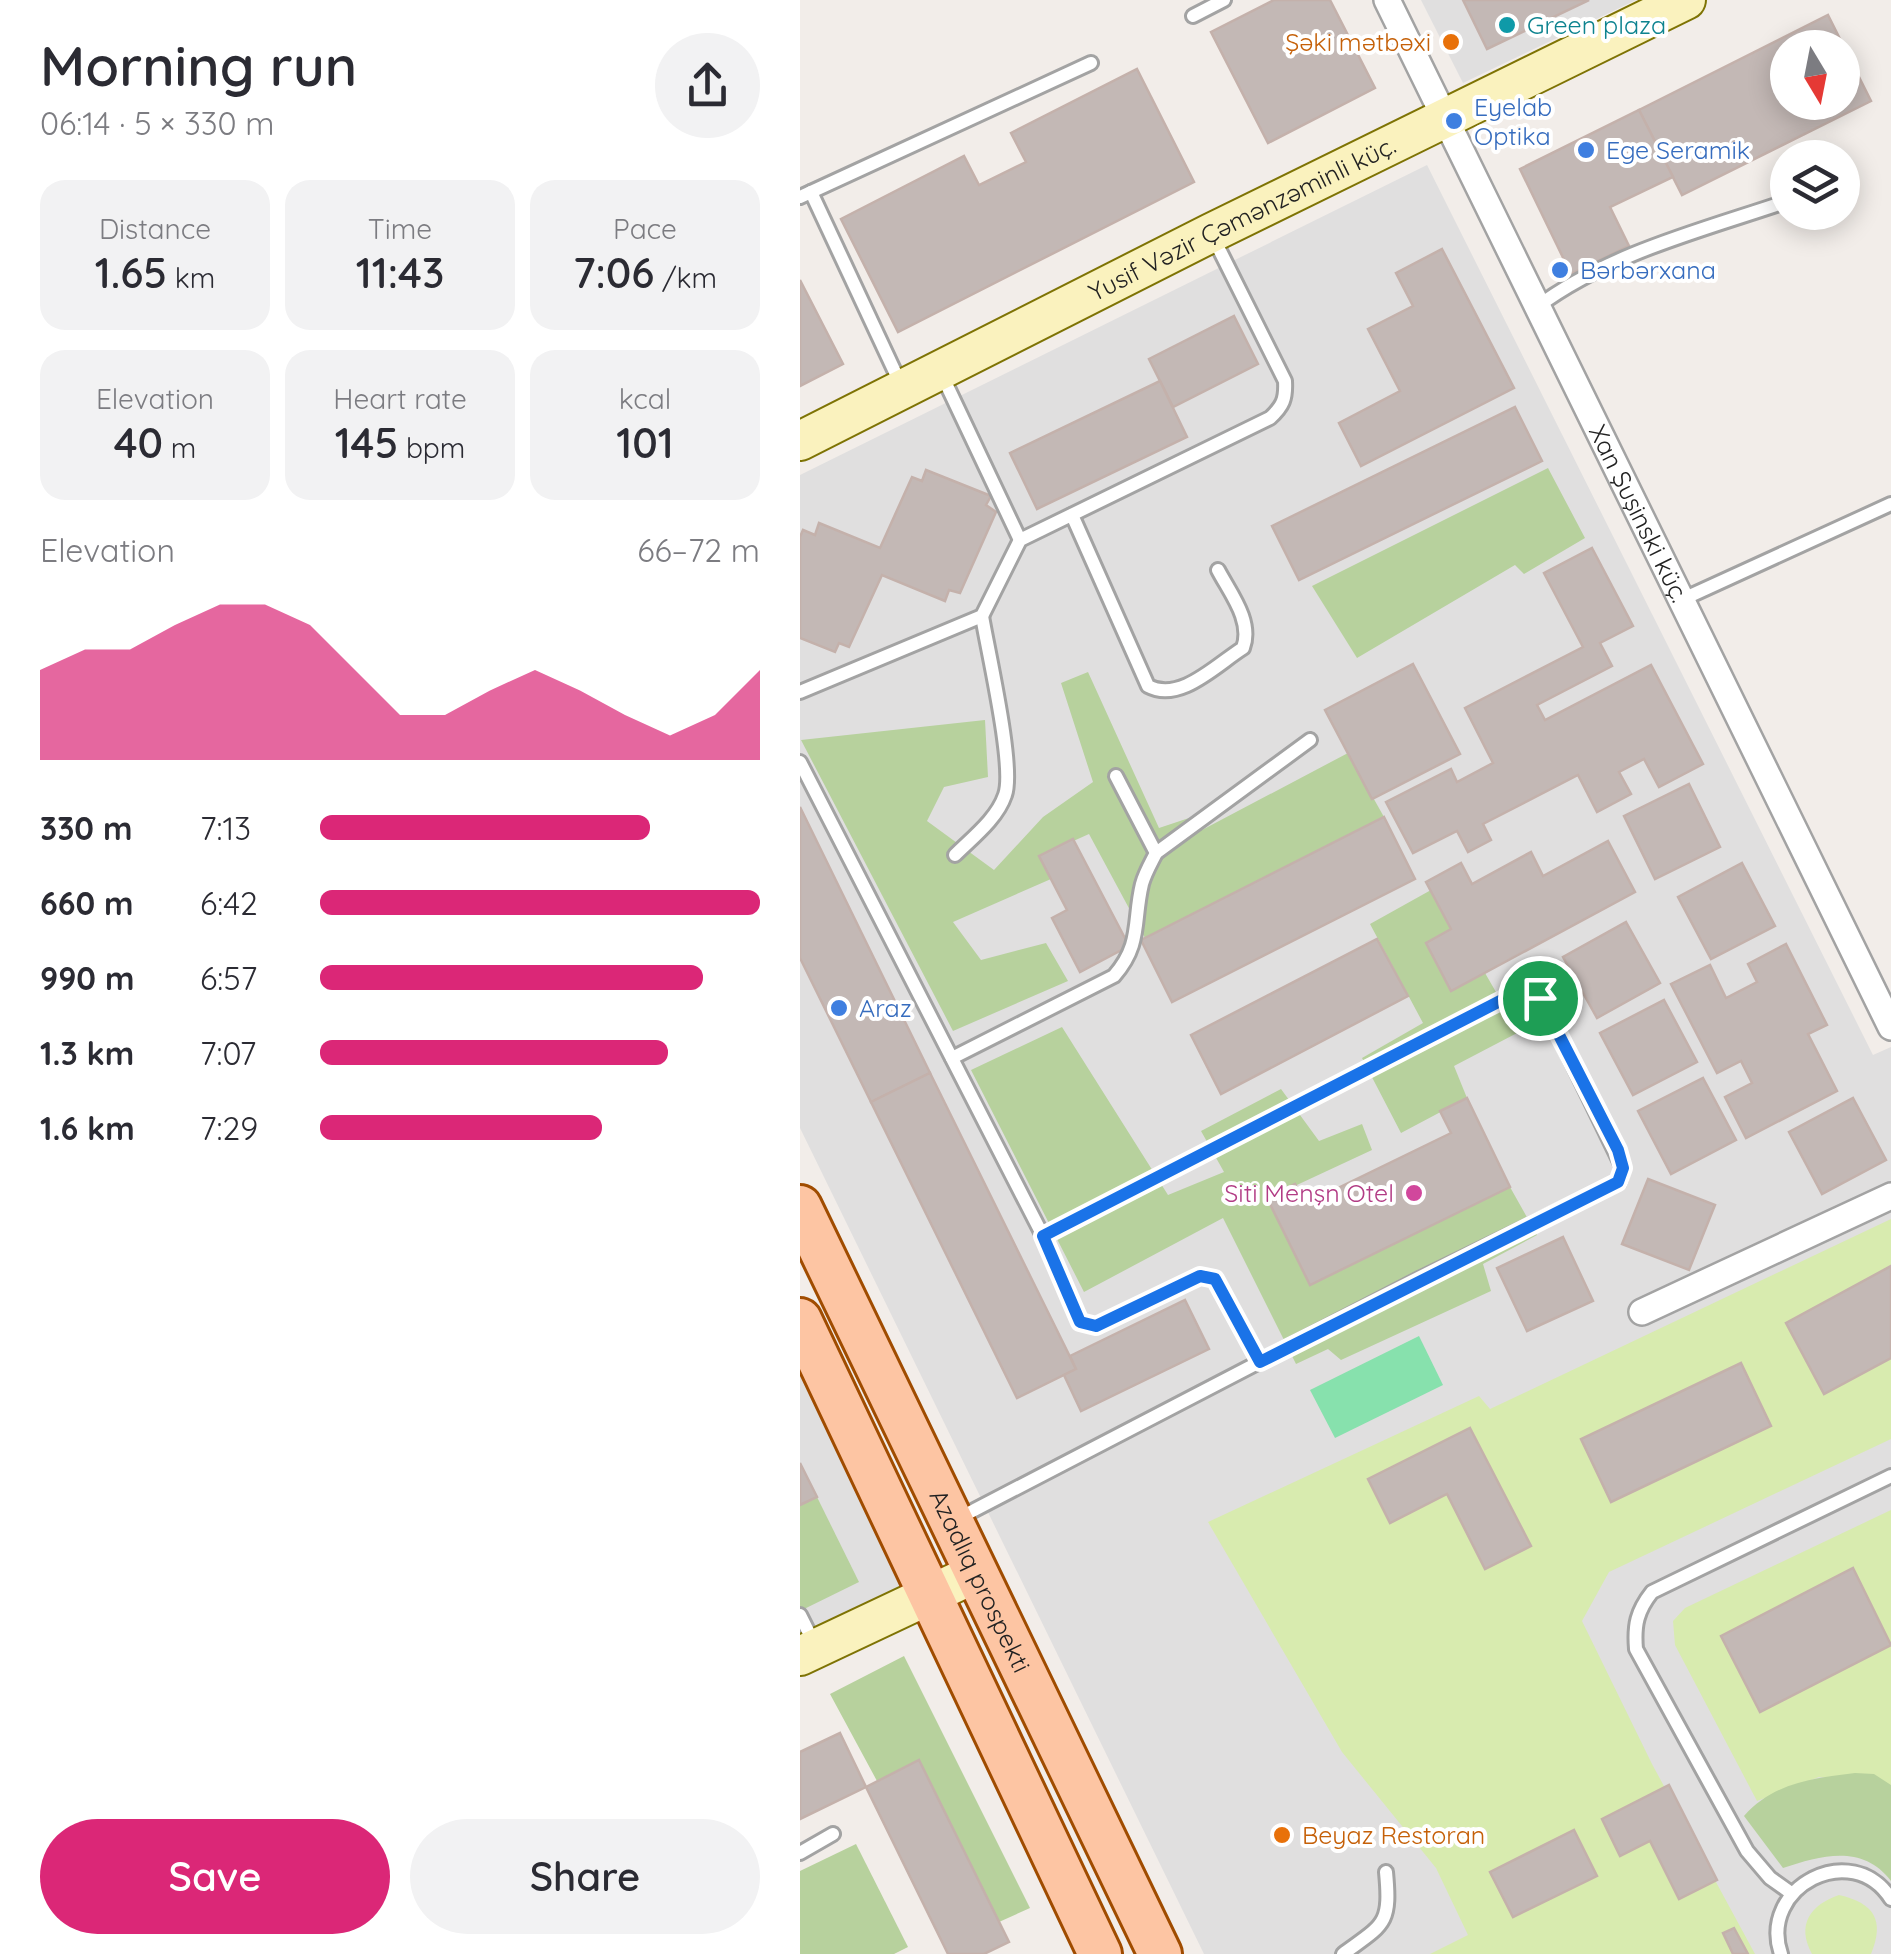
<!DOCTYPE html>
<meta charset="utf-8">
<style>
:root{--surface:#fff;--page:#f2f2f3;--text:#2b2b33;--muted:#7c7c81;--accent:#db2777}
body{margin:0;font-family:Quicksand,sans-serif;background:var(--page);color:var(--text);height:100vh;display:flex;flex-direction:column;font-size:38px;white-space:nowrap}
*{box-sizing:border-box;margin:0}
p{font-size:32px;color:var(--muted)}
.icon{flex:none;width:55px;height:55px;fill:none;stroke:currentColor;stroke-width:2;stroke-linecap:round;stroke-linejoin:round}
.map{position:relative;flex:1;overflow:hidden}
.details{display:flex;flex-direction:column;background:var(--surface);width:800px}
.details>*{flex:none}
.needle{width:65px;rotate:170deg}
.controls{position:absolute;left:970px;top:30px;display:grid;gap:20px}
.controls a{display:grid;place-items:center;width:90px;height:90px;border-radius:50%;background:var(--surface);box-shadow:0 5px 25px #0003;font-size:50px}
.pin{position:absolute;display:grid;place-items:center;width:85px;height:85px;color:#fff;margin:-42px;border:5px solid #fff;border-radius:50%;box-shadow:0 2px 10px #0007}
.round{display:grid;place-items:center;flex:none;width:105px;height:105px;border-radius:52px;background:var(--page)}
.summary{display:flex;align-items:center;justify-content:space-between;height:170px;padding:0 40px}
h1{font-size:55px;font-weight:600;line-height:75px}
.figures{display:grid;grid-template-columns:repeat(3,1fr);gap:15px;height:170px;padding:10px 40px}
.figures div{display:grid;align-content:center;border-radius:25px;background:var(--page);text-align:center}
.figures b{font-size:42px;font-weight:600}
.figures small{font-size:28px;font-weight:400}
.figures p{font-size:28px}
.chart{height:280px;padding:20px 40px}
.chart p{display:flex;justify-content:space-between}
.chart svg{width:100%;height:180px;margin-top:10px;fill:var(--accent);opacity:.7}
.cta{display:flex;gap:20px;margin-top:auto;padding:20px 40px}
.cta a{flex:1;height:115px;border-radius:60px;background:var(--accent);color:#fff;font-size:40px;font-weight:600;line-height:115px;text-align:center}
.cta a+a{background:var(--page);color:var(--text)}
ul{padding:0 40px;list-style:none;font-size:32px}
li{display:grid;grid-template-columns:160px 120px 1fr;align-items:center;height:75px}
li i{height:25px;border-radius:12px;background:var(--accent)}
main{display:flex;flex:1;min-height:0}
.map>svg:first-child{display:block}
</style>
<main>
<section class="details">
<div class="summary"><div><h1>Morning run</h1><p>06:14 · 5 × 330 m</p></div><a class="round"><svg class="icon" aria-label="share" viewBox="0 0 24 24"><path d="M12 15V3M7 8l5-5 5 5M5 13v7h14v-7"/></svg></a></div>
<div class="figures">
<div><p>Distance</p><b>1.65<small> km</small></b></div>
<div><p>Time</p><b>11:43</b></div>
<div><p>Pace</p><b>7:06<small> /km</small></b></div>
</div>
<div class="figures">
<div><p>Elevation</p><b>40<small> m</small></b></div>
<div><p>Heart rate</p><b>145<small> bpm</small></b></div>
<div><p>kcal</p><b>101</b></div>
</div>
<div class="chart"><p><span>Elevation</span>66–72 m</p>
<svg viewBox="0 0 160 44" preserveAspectRatio="none"><path d="M0 44V22L10 17L20 17L30 11L40 6L50 6L60 11L70 22L80 33L90 33L100 27L110 22L120 27L130 33L140 38L150 33L160 22V44z"/></svg>
</div>
<ul>
<li><b>330 m</b>7:13<i style="width:75%"></i></li>
<li><b>660 m</b>6:42<i style="width:100%"></i></li>
<li><b>990 m</b>6:57<i style="width:87%"></i></li>
<li><b>1.3 km</b>7:07<i style="width:79%"></i></li>
<li><b>1.6 km</b>7:29<i style="width:64%"></i></li>
</ul>
<div class="cta"><a>Save</a><a>Share</a></div>
</section>
<div class="map">
<svg width="1091" height="1954" viewBox="0 0 1091 1954">
<rect width="100%" height="100%" fill="#f2ede9"/>
<g fill="#e0dfdf">
<path d="M621,0H836L663,83Z"/>
<path d="M627,165L1073,1055L1091,1047V1954H404L0,1128V475Z"/>
<path d="M0,1365L110,1595L0,1651Z"/>
</g>
<g fill="#d8ebaf">
<path d="M1091,1219V1439L809,1572L782,1621L852,1764L955,1954H630L668,1935L636,1868L542,1752L408,1522L679,1396L690,1409Z"/>
<path d="M1091,1510V1785L1019,1777L957,1801L875,1645L873,1621L885,1608Z"/>
<path d="M1039,1895C1074,1903 1085,1920 1071,1954H1012C996,1925 1010,1905 1039,1895Z"/>
</g>
<g fill="#b7d19d">
<path d="M748,468L785,538L724,574L715,565L557,658L512,586Z"/>
<path d="M288,672L359,828L389,818L402,830L548,753L584,817L345,938L289,834L240,856L251,879L153,922L181,960L246,943L268,981L153,1031L1,740L185,720L188,777L144,787L127,821L194,870L243,817L293,782L261,683Z"/>
<path d="M631,890L651,929L626,943L651,990L685,973L719,1032L654,1066L667,1098L601,1133L562,1058L623,1023L570,924Z"/>
<path d="M262,1027L368,1195L424,1172L401,1131L481,1089L519,1141L562,1124L572,1150L467,1199L510,1285L710,1187L737,1235L683,1264L691,1291L541,1360L528,1349L496,1364L423,1218L284,1292L171,1070Z"/>
<path d="M17,1497L59,1582L0,1611V1505Z"/>
<path d="M104,1656L230,1908L199,1922L120,1761L77,1781L30,1694Z"/>
<path d="M1055,1773L1074,1774L1091,1785V1881C1063,1844 1022,1855 983,1868L944,1816C973,1783 1013,1778 1055,1773Z"/>
<path d="M56,1844L108,1947L94,1954H0V1871Z"/>
</g>
<path fill="#87e1ad" d="M619,1336L643,1385L535,1438L510,1390Z"/>
<g fill="#c3b8b5" stroke="#c4b1ab" stroke-width="2.5" fill-rule="evenodd">
<path d="M474,0H530L575,88L468,143L411,32Z"/>
<path d="M663,0H789L687,49Z"/>
<path d="M1028,15L1071,101L882,195L839,110ZM988,48H1042V102H988Z"/>
<path d="M337,69L394,182L98,332L41,219L164,156L179,185L226,162L211,133Z"/>
<path d="M839,110L873,177L810,207L829,246L771,274L720,169Z"/>
<path d="M642,249L714,388L561,466L539,423L600,391L568,329L613,306L596,273Z"/>
<path d="M0,280L43,364L0,386Z"/>
<path d="M434,316L458,364L373,407L349,359Z"/>
<path d="M360,381L387,437L237,509L210,453Z"/>
<path d="M715,407L742,461L499,580L472,526Z"/>
<path d="M126,470L191,496L186,505L196,512L160,593L149,590L145,601L82,575L49,647L39,643L35,652L0,638V537L3,530L15,535L19,523L80,548L112,477L122,481Z"/>
<path d="M792,548L833,626L800,643L812,666L737,705L745,720L851,665L903,764L859,787L844,759L819,772L831,794L797,812L778,775L683,824L691,840L668,852L657,831L613,853L586,802L651,769L657,782L693,763L665,708L783,647L744,573Z"/>
<path d="M613,664L660,754L572,799L525,710Z"/>
<path d="M889,784L920,847L855,879L824,816Z"/>
<path d="M0,807L130,1073L71,1102L0,958Z"/>
<path d="M584,817L615,879L372,1002L341,940Z"/>
<path d="M273,839L329,946L280,972L252,918L267,910L239,856Z"/>
<path d="M808,841L835,892L651,991L626,943L651,929L626,882L661,863L672,884L731,852L743,876Z"/>
<path d="M942,863L975,926L911,959L878,897Z"/>
<path d="M826,922L860,983L797,1018L763,957Z"/>
<path d="M577,939L608,996L421,1094L391,1035Z"/>
<path d="M986,944L1027,1025L1008,1034L1037,1091L946,1138L925,1097L952,1083L941,1061L917,1073L871,984L910,965L926,998L957,982L948,964Z"/>
<path d="M864,1000L897,1062L833,1095L800,1033Z"/>
<path d="M130,1073L276,1369L217,1398L71,1102Z"/>
<path d="M903,1078L936,1140L871,1174L838,1111Z"/>
<path d="M667,1098L710,1187L510,1285L467,1198L495,1184L505,1204L651,1133L640,1111Z"/>
<path d="M1053,1098L1086,1160L1022,1194L989,1132Z"/>
<path d="M848,1179L915,1205L889,1270L822,1244Z"/>
<path d="M763,1237L793,1301L727,1331L697,1268Z"/>
<path d="M1091,1266V1358L1024,1394L986,1323Z"/>
<path d="M385,1300L409,1349L281,1411L264,1375L276,1369L270,1356Z"/>
<path d="M941,1363L971,1426L811,1502L781,1439Z"/>
<path d="M670,1428L731,1546L685,1569L647,1494L590,1523L568,1479Z"/>
<path d="M0,1463L17,1497L0,1505Z"/>
<path d="M1053,1568L1091,1645L960,1712L921,1636Z"/>
<path d="M40,1733L66,1787L0,1819V1752Z"/>
<path d="M119,1760L209,1942L184,1954H148L66,1787Z"/>
<path d="M869,1785L917,1880L879,1899L850,1841L820,1856L802,1819Z"/>
<path d="M774,1830L797,1876L713,1917L690,1872Z"/>
<path d="M934,1928L948,1954H933L923,1933Z"/>
</g>
<g fill="none" stroke-linecap="round" stroke-linejoin="round">
<defs>
<g id="service">
<path d="M393,16L424,0"/>
<path d="M11,192L102,387"/>
<path d="M0,197L291,63"/>
<path d="M737,307C809,253 903,230 988,201"/>
<path d="M141,373L220,540"/>
<path d="M272,515L348,686C380,703 416,665 443,648C453,621 430,593 418,570"/>
<path d="M881,600L1091,504"/>
<path d="M0,692L182,616L220,540L470,418C483,406 486,399 485,381L412,235"/>
<path d="M0,762L243,1236L280,1322L296,1326L400,1276L415,1279L461,1362"/>
<path d="M316,776L356,853"/>
<path d="M155,855C172,838 197,819 205,795C215,768 188,652 182,616"/>
<path d="M152,1058L314,976C342,944 333,921 342,884C345,873 351,863 356,853L510,740"/>
<path d="M159,1518L621,1278L819,1182L823,1168L741,998L724,992L702,1000L243,1236"/>
<path d="M0,1615L15,1645"/>
<path d="M0,1853L33,1834"/>
<path d="M991,1893L970,1878L947,1851L836,1649C834,1625 837,1611 852,1592L1091,1476"/>
<path d="M543,1954C584,1924 591,1925 586,1872"/>
<path d="M981,1954C958,1887 1052,1838 1091,1899"/>
</g>
<g id="minor">
<path id="s1" d="M587,0L1091,1027"/>
<path d="M842,1312L1091,1196"/>
</g>
<g id="secondary">
<path id="s2" d="M0,441L411,233L886,0"/>
<path d="M0,1656L176,1573"/>
</g>
<g id="primary">
<path id="s3" d="M0,1207L360,1954"/>
<path d="M0,1320L300,1954"/>
</g>
</defs>
<use href="#service" stroke="#a3a3a3" stroke-width="18"/>
<use href="#minor" stroke="#a3a3a3" stroke-width="30"/>
<use href="#secondary" stroke="#7e7304" stroke-width="42"/>
<use href="#primary" stroke="#a04c00" stroke-width="48"/>
<use href="#service" stroke="#fff" stroke-width="12"/>
<use href="#minor" stroke="#fff" stroke-width="25"/>
<use href="#secondary" stroke="#faf2be" stroke-width="38"/>
<use href="#primary" stroke="#fdc5a3" stroke-width="42"/>
</g>
<g fill="none" stroke-linecap="round" stroke-linejoin="round">
<defs>
<path id="route" d="M724,992L740,998L818,1150L823,1168L818,1182L460,1362L415,1279L400,1276L296,1326L280,1322L243,1236L702,1000Z"/>
</defs>
<use href="#route" stroke="#fff" stroke-width="20"/>
<use href="#route" stroke="#1a73e8" stroke-width="12"/>
</g>
<circle fill="#0f9aa8" stroke="#fff" stroke-width="4" cx="707" cy="25" r="10"/>
<g fill="#e8710a" stroke="#fff" stroke-width="4">
<circle cx="651" cy="42" r="10"/>
<circle cx="482" cy="1835" r="10"/>
</g>
<g fill="#3f7fe0" stroke="#fff" stroke-width="4">
<circle cx="654" cy="121" r="10"/>
<circle cx="786" cy="150" r="10"/>
<circle cx="760" cy="270" r="10"/>
<circle cx="39" cy="1008" r="10"/>
</g>
<circle fill="#d1479c" stroke="#fff" stroke-width="4" cx="614" cy="1193" r="10"/>
<g text-anchor="middle" stroke-width="8" stroke-linejoin="round" paint-order="stroke">
<g font-size="25" fill="#0d838f" stroke="#fff" text-anchor="start">
<text x="727" y="34">Green plaza</text>
</g>
<g font-size="25" fill="#c56008" stroke="#fff" text-anchor="end">
<text x="631" y="51">Şəki mətbəxi</text>
<text x="502" y="1844" text-anchor="start">Beyaz Restoran</text>
</g>
<g font-size="25" fill="#366cbe" stroke="#fff" text-anchor="start">
<text x="674" y="116">Eyelab<tspan x="674" dy="29">Optika</tspan></text>
<text x="806" y="159">Ege Seramik</text>
<text x="780" y="279">Bərbərxana</text>
<text x="59" y="1017">Araz</text>
</g>
<g font-size="25" fill="#222" stroke="#fff">
<text dy="9" stroke="none"><textPath href="#s2" startOffset="495">Yusif Vəzir Çəmənzəminli küç.</textPath></text>
<text dy="9" stroke="none"><textPath href="#s1" startOffset="572">Xan Şuşinski küç.</textPath></text>
<text dy="9" stroke="none"><textPath href="#s3" startOffset="415">Azadlıq prospekti</textPath></text>
</g>
<g font-size="25" fill="#b23c85" stroke="#fff" text-anchor="end">
<text x="594" y="1202">Siti Menşn Otel</text>
</g>
</g>
</svg>
<div class="controls">
<a><svg class="needle" viewBox="-14 -14 28 28"><path d="M0-13l5 13h-10z" fill="#e53935"/><path d="M0 13l5-13h-10z" fill="#7c7c81"/></svg></a>
<a><svg class="icon" aria-label="layers" viewBox="0 0 24 24"><path d="M12 4l9 5-9 5-9-5zM3 14l9 5 9-5"/></svg></a>
</div>
<div class="pin" style="left:740px;top:998px;background:#1e9e55"><svg class="icon" aria-label="arrive" viewBox="0 0 24 24"><path d="M6 21V4h12l-3 4 3 4H6"/></svg></div>
</div>
</main>
